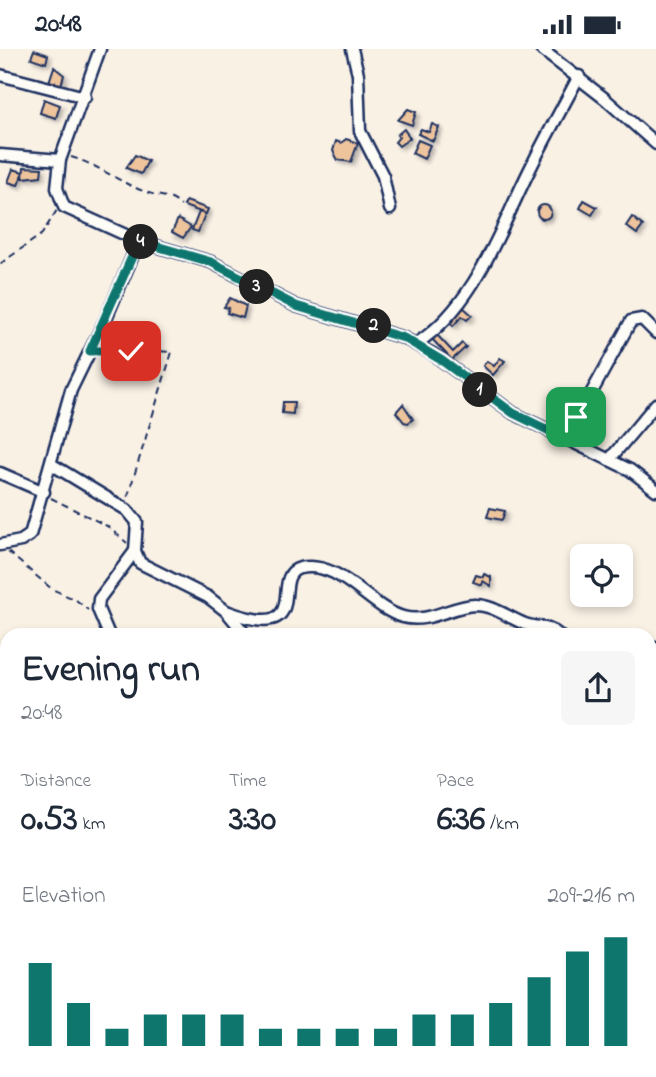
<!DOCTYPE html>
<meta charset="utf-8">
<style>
:root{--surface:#fff;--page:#f6f6f7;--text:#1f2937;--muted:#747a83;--accent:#0f766e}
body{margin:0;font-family:"Indie Flower",sans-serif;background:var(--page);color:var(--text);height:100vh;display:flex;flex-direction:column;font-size:26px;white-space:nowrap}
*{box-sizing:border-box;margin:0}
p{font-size:23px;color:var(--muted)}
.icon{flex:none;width:38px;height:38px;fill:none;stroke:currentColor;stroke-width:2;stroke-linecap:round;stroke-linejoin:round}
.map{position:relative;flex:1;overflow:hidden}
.side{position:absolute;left:0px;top:579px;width:656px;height:450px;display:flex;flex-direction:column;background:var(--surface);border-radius:21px 21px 0 0;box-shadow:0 4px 10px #0003}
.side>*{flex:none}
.tools{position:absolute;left:570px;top:495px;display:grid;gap:14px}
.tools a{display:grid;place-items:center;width:63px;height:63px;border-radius:10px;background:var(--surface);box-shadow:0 4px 10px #0003;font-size:35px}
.pin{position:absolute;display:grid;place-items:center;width:60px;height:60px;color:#fff;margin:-30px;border-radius:14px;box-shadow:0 4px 10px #0006}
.km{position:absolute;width:35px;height:35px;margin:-18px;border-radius:50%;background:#222;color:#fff;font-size:19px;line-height:35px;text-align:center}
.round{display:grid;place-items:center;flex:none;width:74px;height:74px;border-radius:10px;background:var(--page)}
.overview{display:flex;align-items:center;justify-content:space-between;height:119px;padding:0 21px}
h1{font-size:38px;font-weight:800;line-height:52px}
.figures{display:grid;grid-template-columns:repeat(3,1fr);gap:10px;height:119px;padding:7px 21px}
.figures div{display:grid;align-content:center}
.figures b{font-size:35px;font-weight:800}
.figures small{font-size:19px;font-weight:400}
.figures p{font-size:19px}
.chart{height:196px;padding:14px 21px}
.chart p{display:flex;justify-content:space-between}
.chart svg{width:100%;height:126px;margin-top:7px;stroke:var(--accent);stroke-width:6}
.status{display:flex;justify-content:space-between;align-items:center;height:49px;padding:0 35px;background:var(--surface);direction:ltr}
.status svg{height:19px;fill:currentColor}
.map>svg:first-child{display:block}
</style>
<div class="status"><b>20:48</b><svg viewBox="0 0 49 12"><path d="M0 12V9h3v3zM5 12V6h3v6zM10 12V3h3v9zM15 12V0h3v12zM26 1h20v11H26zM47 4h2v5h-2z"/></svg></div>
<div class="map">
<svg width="656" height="1028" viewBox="0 0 656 1028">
<defs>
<filter id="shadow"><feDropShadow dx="3" dy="3" stdDeviation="2" flood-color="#0004"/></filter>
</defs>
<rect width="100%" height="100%" fill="#faf1e5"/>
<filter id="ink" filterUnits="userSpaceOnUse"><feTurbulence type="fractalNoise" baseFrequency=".0143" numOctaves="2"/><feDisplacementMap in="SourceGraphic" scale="14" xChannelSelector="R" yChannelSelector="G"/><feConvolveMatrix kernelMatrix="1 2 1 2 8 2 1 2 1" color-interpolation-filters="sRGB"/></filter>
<g filter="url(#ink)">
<g fill="#eec49d" stroke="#1b2f5e" stroke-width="2" filter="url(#shadow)">
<path d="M34,1L48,6L46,14L31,9Z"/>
<path d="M54,18L64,26L61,36L49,33Z"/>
<path d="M44,50L60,56L56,69L40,64Z"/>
<path d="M408,60L416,63L412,76L398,71Z"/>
<path d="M432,75L439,78L433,92L418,85L421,80L429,83Z"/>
<path d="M404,80L410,89L399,97L395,93L399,88L397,86Z"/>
<path d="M346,90L358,94L351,113L338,111L333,102L336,92L341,94Z"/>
<path d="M418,91L430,96L424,110L412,104Z"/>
<path d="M135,106L148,112L141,125L126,119Z"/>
<path d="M24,118L42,119L41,127L23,129Z"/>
<path d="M13,120L23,123L18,136L8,133Z"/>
<path d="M584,151L597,158L592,166L580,159Z"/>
<path d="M186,152L208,160L206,165L184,157Z"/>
<circle cx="544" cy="163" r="7"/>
<path d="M199,163L205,165L198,183L192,181Z"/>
<path d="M632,168L643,177L637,185L626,177Z"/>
<path d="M178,170L191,178L183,189L172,183Z"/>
<path d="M230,249L246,257L243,269L227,264L229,259L224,258Z"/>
<path d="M463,258L472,266L467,271L462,267L453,277L449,272Z"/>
<path d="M437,286L453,303L462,294L466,298L452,311L432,290Z"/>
<path d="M500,309L505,312L493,326L483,317L487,312L494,317Z"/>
<path d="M283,353H294L293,365L282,364Z"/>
<path d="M403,355L413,370L408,374L404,373L396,363Z"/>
<path d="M490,459L505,462L502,471L487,468Z"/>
<path d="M484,525L491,528V537L483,532L482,536L473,533L476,526L483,528Z"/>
</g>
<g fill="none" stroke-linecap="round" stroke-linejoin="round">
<defs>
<g id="street">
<path d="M100,0L60,111L57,139L64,158L139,192L211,213L296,257L404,289L433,305L513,364L630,421L656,441"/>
<path d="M352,0L358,25L360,82L383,127L390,160"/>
<path d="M541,0L604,49L656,95"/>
<path d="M0,26L85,48"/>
<path d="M0,106L60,111"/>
<path d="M416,295C477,255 500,179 531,118C546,87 563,58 579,27"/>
<path d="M566,390L631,272L642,270L656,284"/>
<path d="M609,411L656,355"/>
<path d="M51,415L127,461L137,473L135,502L140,514L208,548L226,562L246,586"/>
<path d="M0,424L44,443"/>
<path d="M0,496L21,492L30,486L71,341L107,267L139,192"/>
<path d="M226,562C316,595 268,527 300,519C340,510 368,558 403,568C429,575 450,557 475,556C493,556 509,569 525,575C537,579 549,577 559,586"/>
<path d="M109,586L98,560L99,550L135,502"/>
<path d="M649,601L656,599"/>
<path d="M649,811L656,810"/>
<path d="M0,820H7"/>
<path d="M0,955L7,959"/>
<path d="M0,1019H7"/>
<path d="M196,1022L205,1028"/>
<path d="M286,1028L294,1022"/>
</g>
</defs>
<use href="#street" stroke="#1b2f5e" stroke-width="15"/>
<g stroke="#1b2f5e" stroke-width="2" stroke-dasharray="7 5" stroke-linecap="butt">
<path d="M71,108C99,116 120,134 146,143C159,148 171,146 181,157"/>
<path d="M0,215L42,185L57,161"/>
<path d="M102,300L124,305L137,301L172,303L127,450"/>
<path d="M51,449L107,477L127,494"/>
<path d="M8,503L52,540L76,551L88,561"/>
<path d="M649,772L656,781"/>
</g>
<use href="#street" stroke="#fdfcf7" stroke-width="10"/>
</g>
</g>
<g fill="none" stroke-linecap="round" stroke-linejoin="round" filter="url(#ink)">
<defs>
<path id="route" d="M131,302C120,307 104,300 90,302L139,192L211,213L296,257L404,289L441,311L513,364L566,390L576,368"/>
</defs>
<use href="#route" stroke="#fff" stroke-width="14"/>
<use href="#route" stroke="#0f766e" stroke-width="9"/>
</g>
</svg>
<div class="tools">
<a><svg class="icon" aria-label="locate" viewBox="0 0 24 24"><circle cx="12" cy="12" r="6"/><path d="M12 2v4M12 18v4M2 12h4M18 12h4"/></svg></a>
</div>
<div class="pin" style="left:576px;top:368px;background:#1e9e55"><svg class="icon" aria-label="arrive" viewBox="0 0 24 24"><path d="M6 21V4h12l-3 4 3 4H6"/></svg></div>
<div class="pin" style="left:131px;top:302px;background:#d93025"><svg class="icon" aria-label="check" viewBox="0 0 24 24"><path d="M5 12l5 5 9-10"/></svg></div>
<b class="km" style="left:480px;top:341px">1</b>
<b class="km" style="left:374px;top:277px">2</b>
<b class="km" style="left:257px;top:238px">3</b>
<b class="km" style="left:141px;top:193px">4</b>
<section class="side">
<div class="overview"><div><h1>Evening run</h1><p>20:48</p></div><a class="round"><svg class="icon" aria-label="share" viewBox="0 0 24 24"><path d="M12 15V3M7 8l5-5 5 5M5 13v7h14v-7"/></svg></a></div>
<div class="figures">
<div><p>Distance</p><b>0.53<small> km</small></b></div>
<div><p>Time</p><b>3:30</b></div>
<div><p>Pace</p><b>6:36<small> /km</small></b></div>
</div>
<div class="chart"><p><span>Elevation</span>209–216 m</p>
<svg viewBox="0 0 160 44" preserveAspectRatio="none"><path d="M5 44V15M15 44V29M25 44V38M35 44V33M45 44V33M55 44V33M65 44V38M75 44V38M85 44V38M95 44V38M105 44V33M115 44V33M125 44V29M135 44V20M145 44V11M155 44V6"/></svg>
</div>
</section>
</div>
